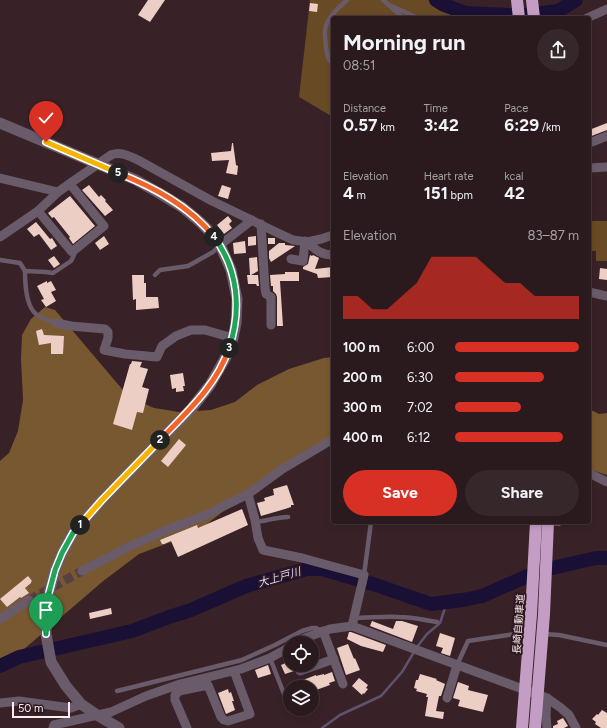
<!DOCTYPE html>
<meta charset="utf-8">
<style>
:root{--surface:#2a1a1e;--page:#36272b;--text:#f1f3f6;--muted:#a5a1a4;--line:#46383c;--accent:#d93025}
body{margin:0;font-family:Figtree,"Noto Sans JP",sans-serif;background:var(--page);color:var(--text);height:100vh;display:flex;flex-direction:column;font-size:15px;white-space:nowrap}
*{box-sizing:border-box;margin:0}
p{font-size:13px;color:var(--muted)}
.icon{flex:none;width:22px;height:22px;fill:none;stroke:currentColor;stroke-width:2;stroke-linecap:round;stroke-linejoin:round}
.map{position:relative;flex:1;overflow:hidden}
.sheet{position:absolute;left:331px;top:16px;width:260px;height:508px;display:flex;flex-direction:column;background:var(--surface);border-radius:4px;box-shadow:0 2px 6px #0003,0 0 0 1px var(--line)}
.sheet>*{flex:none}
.fabs{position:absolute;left:283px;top:636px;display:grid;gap:8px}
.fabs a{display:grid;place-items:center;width:36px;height:36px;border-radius:50%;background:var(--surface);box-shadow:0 2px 6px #0003,0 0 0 1px var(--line);font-size:20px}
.scale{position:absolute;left:12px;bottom:10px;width:58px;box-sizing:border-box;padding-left:4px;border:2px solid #fdedf1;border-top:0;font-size:11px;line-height:14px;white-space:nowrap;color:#fdedf1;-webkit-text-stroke:3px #2e181f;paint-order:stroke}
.pin{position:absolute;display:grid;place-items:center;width:34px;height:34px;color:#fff;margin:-41px -17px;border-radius:50% 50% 50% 0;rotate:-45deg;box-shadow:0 0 4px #0007}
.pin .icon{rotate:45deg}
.km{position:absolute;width:20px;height:20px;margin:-10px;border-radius:50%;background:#222;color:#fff;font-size:11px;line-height:20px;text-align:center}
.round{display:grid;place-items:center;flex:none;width:42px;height:42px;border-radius:21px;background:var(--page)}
.summary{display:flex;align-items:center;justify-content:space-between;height:68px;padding:0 12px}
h1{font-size:22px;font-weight:700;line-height:30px}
.metrics{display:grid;grid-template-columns:repeat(3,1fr);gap:6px;height:68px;padding:4px 12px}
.metrics div{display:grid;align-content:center}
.metrics b{font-size:17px;font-weight:700}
.metrics small{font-size:11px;font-weight:400}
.metrics p{font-size:11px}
.chart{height:112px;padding:8px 12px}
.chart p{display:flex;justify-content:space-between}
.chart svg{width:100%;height:72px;margin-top:4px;fill:var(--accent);opacity:.7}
.cta{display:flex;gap:8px;margin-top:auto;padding:8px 12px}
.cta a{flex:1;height:46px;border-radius:24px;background:var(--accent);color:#fff;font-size:16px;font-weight:700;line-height:46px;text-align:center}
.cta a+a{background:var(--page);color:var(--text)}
ul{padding:0 12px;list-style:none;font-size:13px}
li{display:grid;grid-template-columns:64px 48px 1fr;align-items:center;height:30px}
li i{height:10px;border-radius:5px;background:var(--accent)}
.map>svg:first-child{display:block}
</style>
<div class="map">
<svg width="607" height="728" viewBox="0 0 607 728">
<rect width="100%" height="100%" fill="#382228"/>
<g fill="#684a24">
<path d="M310,0H428L458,17V18H333V117L299,97Z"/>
<path d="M589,221H607V261H596V251H589Z"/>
</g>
<g fill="#785830">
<path d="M45,307L55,310L122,389L136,400L154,408L179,412L211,410L235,402L257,385L289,369L324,358L333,357V443L240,498L202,528L171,542L139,554L102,582L9,662L0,667V461L9,453L18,431L23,400L21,359L22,335L31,319Z"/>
<path d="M589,409L599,414L607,413V475L589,469Z"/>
</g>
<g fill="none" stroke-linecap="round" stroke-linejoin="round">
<path stroke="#5e526e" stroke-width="2.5" d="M322,728L340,715L381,696L402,672L417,647L427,634L440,623L447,602"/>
<g stroke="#1a1036" stroke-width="14">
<path d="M436,0L444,5L466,13L508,15H528L558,11L576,0"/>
<path d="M0,666L19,657L132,631L169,617L191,610L246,586L307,569H322L373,584L431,604L463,600L482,596L539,571L596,558H607"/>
</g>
</g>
<g fill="#eccec5">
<path d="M148,0H165L150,22L138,15Z"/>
<path d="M310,3L318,4L317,12L309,11Z"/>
<path d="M607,123V130L589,137V130Z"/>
<path d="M232,143H233L236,165L238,166L237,175L226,173L229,160L212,161L211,153L231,151Z"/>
<path d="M89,185L99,197L101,195L106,200L105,201L113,210L105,216L82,190Z"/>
<path d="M222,185L231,188L228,199L218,196Z"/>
<path d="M70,196L95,226L73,244L69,238L70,237L54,217L52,218L48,213Z"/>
<path d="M228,216L232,221L229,224L232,228L224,234L217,225Z"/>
<path d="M36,222L50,239L52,238L57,246L51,250L39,234L34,237L27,229Z"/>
<path d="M104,236L109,244L100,250L95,243Z"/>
<path d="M256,236V245L248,246V237Z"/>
<rect x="268" y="238" width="7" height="6"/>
<path d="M245,241L246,253L234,254L233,243Z"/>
<path d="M279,243H285V245L295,246L271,262L269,258V251Z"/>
<path d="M310,255L312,256L313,255L319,258L315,269L333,267V277L318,278L317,274L303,269V267L308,264Z"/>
<path d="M54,256L60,264L54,268L48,260Z"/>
<path d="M257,257L258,271L251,275H258L259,286H257L256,284H248L247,275H250L249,258Z"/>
<path d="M600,268L607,269V280L599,279Z"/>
<path d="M285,272H299V281H280L283,326H277V297L276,294L273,291V286H271L270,275L285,274Z"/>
<path d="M132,275H144V283H146V297H158L159,308L136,310V299L133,300Z"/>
<path d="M47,281V283L51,281L56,290L51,292L56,301L46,307L41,300L44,299L37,286Z"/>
<path d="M42,329L44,335L64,336L63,354H51V343L39,345L36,331Z"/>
<path d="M132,361L142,362L140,367L148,369L142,387L149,389L143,413L137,412L132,430L113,424L130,364H131Z"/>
<path d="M183,373L185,386H183L184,391L176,392V388L172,389L170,375Z"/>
<path d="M179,439L186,445L168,467L161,461Z"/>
<path d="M287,485L294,505H291V507L285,509L261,516L257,503L265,501L264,498L274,495L273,489Z"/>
<path d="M242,509L248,525L178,557L171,541L164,544H162L160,540L197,525L198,528Z"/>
<path d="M28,576L32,581L31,582V583L25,588L29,593L21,598L20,597L7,607L0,599Z"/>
<path d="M111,608L112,614L90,619L89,613Z"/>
<path d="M372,621L393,629L396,621H402L418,626L412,642L370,626Z"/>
<path d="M349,632H351L386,645L383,652L361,646L347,639Z"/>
<path d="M440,633L455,638L450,656L441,653L443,648L436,646Z"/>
<path d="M348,644L354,659L355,658L360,670L346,675L337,648Z"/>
<path d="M290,661V665H294L295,668L294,671L285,674L281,665Z"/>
<path d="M268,665L271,674L258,678L255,670Z"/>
<path d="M332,672L335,681L329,683L330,685L316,690L315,688L312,689V687H305L303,680L316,675V676L324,674V675Z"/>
<path d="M420,674L437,679L436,680L445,684L441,696H439L436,711L444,712L443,719L425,716L428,697H426L427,694L416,691L417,689L414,688L416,680H418Z"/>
<path d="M359,678L368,685L366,688L368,689L364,694L363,693L362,695L352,686Z"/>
<path d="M458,682L469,686L468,690L488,695L483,712L458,706L460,700L453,698Z"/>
<path d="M228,689L229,693L231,692L234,701H232L235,710L226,714L218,693Z"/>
<path d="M602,710L607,713V728H601L595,724L596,722L592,719L597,714L598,715Z"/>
<path d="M563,718L568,726L564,728H553V726L558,724L557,721Z"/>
</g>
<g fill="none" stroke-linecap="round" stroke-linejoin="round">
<path stroke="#564046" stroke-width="9" stroke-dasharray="9 4.5" stroke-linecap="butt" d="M29,600L82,571"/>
<g stroke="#6a5b6a" stroke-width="4.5">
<path d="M383,0L400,15L402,18"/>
<path d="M387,4L418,18"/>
<path d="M333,64C327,59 327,54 326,47C326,42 324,36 325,31C325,20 340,6 347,0"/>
<path d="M0,260L20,263L25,271"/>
<path d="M155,275L160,270L188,266L213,252L220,245"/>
<path d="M56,323C49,321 42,318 36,314C26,306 25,283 25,271L46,272L53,273L71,261L74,255L72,252"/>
<path d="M256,522C267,521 276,517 288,517"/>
<path d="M549,523L559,524L560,522"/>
<path d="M364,575L371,522"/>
<path d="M354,618C369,618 384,616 399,617C412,617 424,620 437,622"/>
<path d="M543,634L559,635L607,645"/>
<path d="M270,658L284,694"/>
<path d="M457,665L468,641L522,633H529"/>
<path d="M117,691L242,660L275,645L302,631L312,628H316L322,631"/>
</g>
<g stroke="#6a5b6a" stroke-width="9">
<path d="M587,18L607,9"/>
<path d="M592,142L607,136"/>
<path d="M111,155C121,151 129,156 138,160L212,201L280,234L293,240L307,242L321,239L333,235"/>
<path d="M589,168L607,167"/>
<path d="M0,178L58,192"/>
<path d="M38,211L72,252L104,226L70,184"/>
<path d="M261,224L265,288L266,294L271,297V325"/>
<path d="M0,237L38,211L58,192L72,182"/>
<path d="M307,242C316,250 321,255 333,255"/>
<path d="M220,245L252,220"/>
<path d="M291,259L303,261L305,241"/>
<path d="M589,292L607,296"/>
<path d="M56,323L71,326L105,329L108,332V338L104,350L125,354L157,357L162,346L176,336L191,330H205L233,338"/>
<path d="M589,473L607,482"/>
<path d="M248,494L255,520L258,538L263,550L302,558L364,575L352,626"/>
<path d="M82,571L126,548L164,531L206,515L248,494L281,470L333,439"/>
<path d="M0,619L29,600"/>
<path d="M323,631L343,684"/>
<path d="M296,643L305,638L330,629L352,626L547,698L561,708L569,715L576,728"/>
<path d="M300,671L334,659"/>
<path d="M447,698L457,665"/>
<path d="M547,698L546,715L547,728"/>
<path d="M0,703L19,701L71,708L81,704"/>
<path d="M53,728L54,725L111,712L146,696L180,684L241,669L270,658L290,647"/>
<path d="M187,728L175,700V695L179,691L208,685L221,717L224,720L228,721L250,714L234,671"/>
</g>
<path stroke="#6a5b6a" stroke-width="11" d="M0,123L136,180L159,193L182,207L200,222L211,233L220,245L231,270L237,299L236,323L233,338L226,357L210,385L192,408L102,500L73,533L62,553L55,570L46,604V634L51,662L66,686L81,704L97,715L119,728"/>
<g stroke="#c49dc5" stroke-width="12">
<path d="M517,0L519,18"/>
<path d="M532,0L534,18"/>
</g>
<path stroke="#6a5b6a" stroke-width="9" d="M72,182L111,155"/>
<g stroke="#c49dc5" stroke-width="12">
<path d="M522,728L531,614L536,522"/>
<path d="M535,728L544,614L548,522"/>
</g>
</g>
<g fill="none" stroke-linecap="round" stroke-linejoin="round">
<defs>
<path id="split-1" d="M46,634V604L55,570L62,553L73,533L80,525"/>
<path id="split-2" d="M80,525L102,500L160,440"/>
<path id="split-3" d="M160,440C187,412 217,385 229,348"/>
<path id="split-4" d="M214,237C238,269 242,310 229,348"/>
<path id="split-5" d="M118,173C153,187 190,206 214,237"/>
<path id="split-6" d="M46,142L118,173"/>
</defs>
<use href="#split-1" stroke="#fff" stroke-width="8"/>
<use href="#split-2" stroke="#fff" stroke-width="8"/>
<use href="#split-3" stroke="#fff" stroke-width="8"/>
<use href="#split-4" stroke="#fff" stroke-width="8"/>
<use href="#split-5" stroke="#fff" stroke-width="8"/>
<use href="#split-6" stroke="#fff" stroke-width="8"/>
<use href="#split-1" stroke="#22a559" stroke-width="5"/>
<use href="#split-2" stroke="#f5b400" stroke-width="5"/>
<use href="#split-3" stroke="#f0652b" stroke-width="5"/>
<use href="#split-4" stroke="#22a559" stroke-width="5"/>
<use href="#split-5" stroke="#f0652b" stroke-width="5"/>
<use href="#split-6" stroke="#f5b400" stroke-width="5"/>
</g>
<g text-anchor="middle" stroke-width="4" stroke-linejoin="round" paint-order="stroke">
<g font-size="10" fill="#fdedf1" stroke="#2e181f">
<text transform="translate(518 624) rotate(-86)" y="4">長崎自動車道</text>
</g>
<g font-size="11" font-style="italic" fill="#d8d2fe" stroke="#2e181f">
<text transform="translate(279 577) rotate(-16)" y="4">大上戸川</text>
</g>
</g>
</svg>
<div class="fabs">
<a><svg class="icon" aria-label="locate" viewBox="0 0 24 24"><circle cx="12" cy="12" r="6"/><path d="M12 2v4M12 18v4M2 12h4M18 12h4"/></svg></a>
<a><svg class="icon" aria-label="layers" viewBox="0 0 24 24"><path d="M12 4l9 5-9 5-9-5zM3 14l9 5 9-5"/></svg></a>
</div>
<div class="scale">50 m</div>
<div class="pin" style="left:46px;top:634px;background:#1e9e55"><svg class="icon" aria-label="arrive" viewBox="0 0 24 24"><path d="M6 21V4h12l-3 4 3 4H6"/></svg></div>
<div class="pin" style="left:46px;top:142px;background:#d93025"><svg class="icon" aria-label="check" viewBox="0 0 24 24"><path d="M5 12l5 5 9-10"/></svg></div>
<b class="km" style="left:80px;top:525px">1</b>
<b class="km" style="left:160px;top:440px">2</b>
<b class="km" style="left:229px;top:348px">3</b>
<b class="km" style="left:214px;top:237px">4</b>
<b class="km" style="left:118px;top:173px">5</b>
<section class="sheet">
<div class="summary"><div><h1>Morning run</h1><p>08:51</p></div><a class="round"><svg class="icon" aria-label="share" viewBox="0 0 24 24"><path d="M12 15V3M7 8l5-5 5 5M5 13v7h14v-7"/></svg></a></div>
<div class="metrics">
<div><p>Distance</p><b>0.57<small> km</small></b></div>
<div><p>Time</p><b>3:42</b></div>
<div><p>Pace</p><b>6:29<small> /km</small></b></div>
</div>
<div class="metrics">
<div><p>Elevation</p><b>4<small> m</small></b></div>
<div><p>Heart rate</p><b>151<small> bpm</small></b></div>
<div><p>kcal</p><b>42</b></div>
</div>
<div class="chart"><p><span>Elevation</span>83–87 m</p>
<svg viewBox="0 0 160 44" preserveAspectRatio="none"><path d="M0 44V30L10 30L20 38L30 38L40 30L50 22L60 6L70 6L80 6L90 6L100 14L110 22L120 22L130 30L140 30L150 30L160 30V44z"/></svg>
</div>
<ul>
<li><b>100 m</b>6:00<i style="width:100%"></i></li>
<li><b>200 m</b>6:30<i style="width:72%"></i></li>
<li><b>300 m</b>7:02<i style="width:53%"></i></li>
<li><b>400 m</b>6:12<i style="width:87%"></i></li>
</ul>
<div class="cta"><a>Save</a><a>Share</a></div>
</section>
</div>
